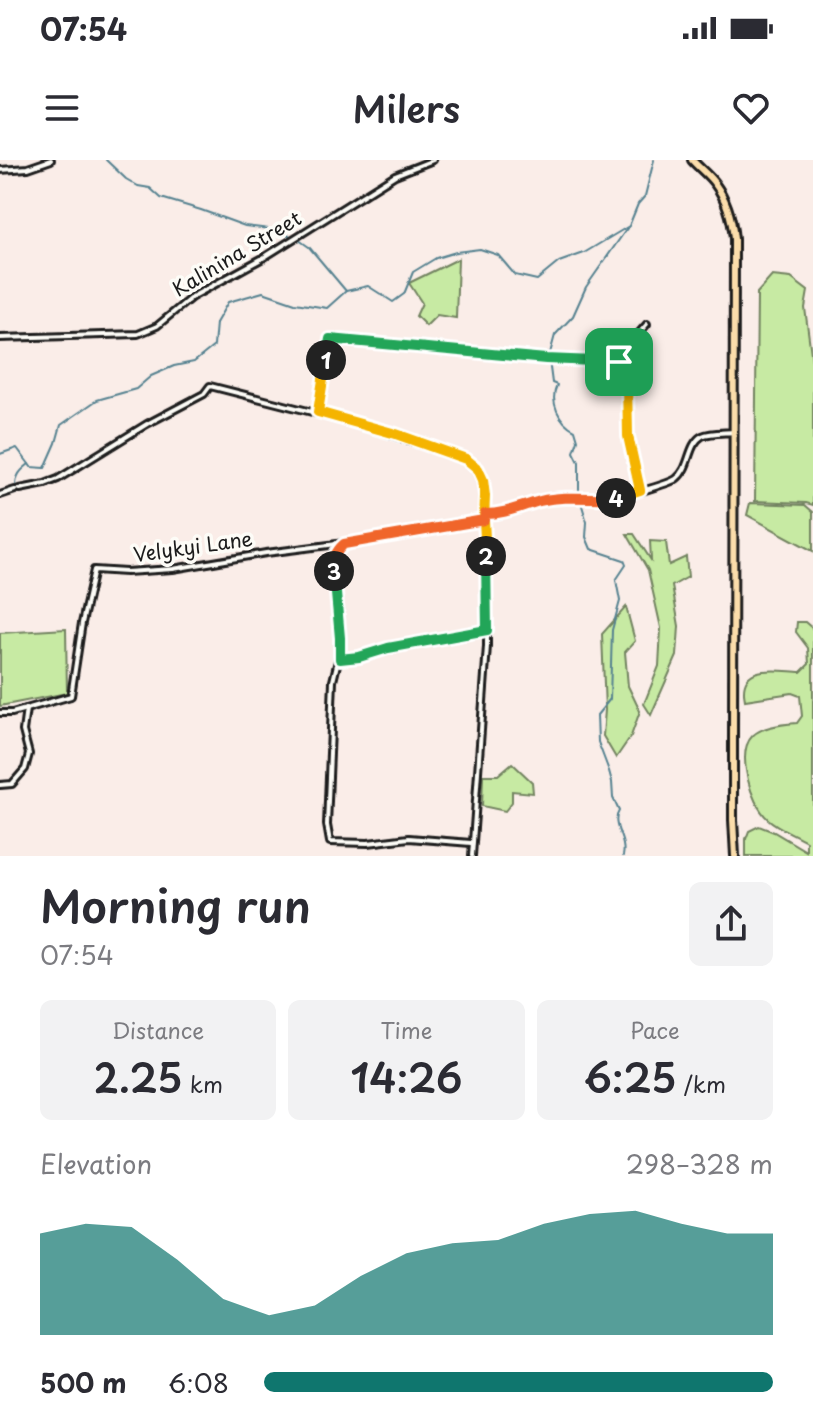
<!DOCTYPE html>
<meta charset="utf-8">
<style>
:root{--surface:#fff;--page:#f2f2f3;--text:#2b2b33;--muted:#7c7c81;--accent:#0f766e}
body{margin:0;font-family:"Playpen Sans",sans-serif;background:var(--page);color:var(--text);height:100vh;display:flex;flex-direction:column;font-size:30px;white-space:nowrap}
*{box-sizing:border-box;margin:0}
p{font-size:26px;color:var(--muted)}
.icon{flex:none;width:44px;height:44px;fill:none;stroke:currentColor;stroke-width:2;stroke-linecap:round;stroke-linejoin:round}
.map{position:relative;height:696px;overflow:hidden}
.panel{display:flex;flex-direction:column;background:var(--surface);flex:1}
.panel>*{flex:none}
.pin{position:absolute;display:grid;place-items:center;width:68px;height:68px;color:#fff;margin:-34px;border-radius:16px;box-shadow:0 4px 12px #0006}
.km{position:absolute;width:40px;height:40px;margin:-20px;border-radius:50%;background:#222;color:#fff;font-size:22px;line-height:40px;text-align:center}
.round{display:grid;place-items:center;flex:none;width:84px;height:84px;border-radius:12px;background:var(--page)}
.summary{display:flex;align-items:center;justify-content:space-between;height:136px;padding:0 40px}
h1{font-size:44px;font-weight:600;line-height:60px}
.metrics{display:grid;grid-template-columns:repeat(3,1fr);gap:12px;height:136px;padding:8px 40px}
.metrics div{display:grid;align-content:center;border-radius:12px;background:var(--page);text-align:center}
.metrics b{font-size:40px;font-weight:600}
.metrics small{font-size:22px;font-weight:400}
.metrics p{font-size:22px}
.chart{height:224px;padding:16px 40px}
.chart p{display:flex;justify-content:space-between}
.chart svg{width:100%;height:144px;margin-top:8px;fill:var(--accent);opacity:.7}
ul{padding:0 40px;list-style:none;font-size:26px}
li{display:grid;grid-template-columns:128px 96px 1fr;align-items:center;height:60px}
li i{height:20px;border-radius:10px;background:var(--accent)}
.status{display:flex;justify-content:space-between;align-items:center;height:56px;padding:0 40px;background:var(--surface);direction:ltr}
.status svg{height:22px;fill:currentColor}
header{display:flex;justify-content:space-between;align-items:center;height:104px;padding:0 40px;background:var(--surface);font-size:36px;font-weight:600}
.map>svg:first-child{display:block}
</style>
<div class="status"><b>07:54</b><svg viewBox="0 0 49 12"><path d="M0 12V9h3v3zM5 12V6h3v6zM10 12V3h3v9zM15 12V0h3v12zM26 1h20v11H26zM47 4h2v5h-2z"/></svg></div>
<header><svg class="icon" aria-label="menu" viewBox="0 0 24 24"><path d="M4 6h16M4 12h16M4 18h16"/></svg>Milers<svg class="icon" aria-label="heart" viewBox="0 0 24 24"><path d="M12 20l-8-8c-3-5 5-10 8-4 3-6 11-1 8 4z"/></svg></header>
<div class="map">
<svg width="813" height="696" viewBox="0 0 813 696">
<rect width="100%" height="100%" fill="#faede8"/>
<filter id="ink" filterUnits="userSpaceOnUse"><feTurbulence type="fractalNoise" baseFrequency=".0125" numOctaves="2"/><feDisplacementMap in="SourceGraphic" scale="16" xChannelSelector="R" yChannelSelector="G"/><feConvolveMatrix kernelMatrix="1 2 1 2 8 2 1 2 1" color-interpolation-filters="sRGB"/></filter>
<g filter="url(#ink)">
<g fill="#c7eaa3" stroke="#728360" stroke-width="2">
<path d="M458,99L456,158L437,155L426,166L416,156L422,143L409,123Z"/>
<path d="M772,116L791,118L808,131L805,148L813,209V345L806,343L755,341L757,133Z"/>
<path d="M750,343L805,345L813,352V391L747,355Z"/>
<path d="M627,374H634L651,400L650,381L666,382L669,405L686,397L688,417L672,426L679,466L677,496L651,555L644,544L659,506L661,468L648,410Z"/>
<path d="M626,447L635,481L625,492L628,526L640,551L631,576L616,598L603,576L605,550L602,474Z"/>
<path d="M797,462H805L813,469V696H746V679L749,671L759,666L774,672L806,691V681C794,674 778,668 768,659C758,650 751,633 748,620C737,575 755,566 797,563L802,556L800,536L792,533L745,540C737,502 776,511 801,512L809,504L808,488L796,472Z"/>
<path d="M66,469L67,533L0,546V473Z"/>
<path d="M512,603L532,622L533,633L512,631V642L505,651L482,646L483,615H498Z"/>
</g>
<g fill="none" stroke-linecap="round" stroke-linejoin="round">
<g stroke="#568290" stroke-width="2">
<path d="M106,0L126,19L138,26L150,28L161,38L201,50L245,66L278,70L299,80L309,87L346,131"/>
<path d="M549,197L555,175L573,156L586,127L628,67"/>
<path d="M549,200L552,223L557,225C549,242 559,262 575,270L578,280L574,292L579,302V335"/>
<path d="M0,294L17,288L29,304"/>
<path d="M16,327C16,315 20,311 29,304L31,307L45,308L56,283L61,265L97,240L136,229L151,216L174,206L194,202L214,186L216,163L228,142L263,132L295,143L327,148L346,131L368,126L393,142L404,134L413,112L436,98L456,92L480,89L498,95L515,115L537,120L559,102L584,93L629,66L638,44L645,36L654,0"/>
<path d="M580,339L587,362L586,377L591,389L624,400L626,405L616,420L620,441L612,470L610,539L597,555L598,582L609,611L612,622L613,638L619,651C610,665 627,679 623,696"/>
</g>
<defs>
<g id="minor">
<path d="M0,10L28,8L51,0"/>
<path d="M0,178L138,174L157,166L192,137L263,98L395,15L433,0"/>
<path d="M619,202L632,181L647,164"/>
<path d="M318,252L330,179L546,199L619,202L627,221L628,276L640,330"/>
<path d="M20,329L45,324L58,319L147,264L204,234L210,226L359,264L466,299L478,309L483,320L485,336L484,360L487,423V486L472,696"/>
<path d="M0,335L15,330"/>
<path d="M485,354H499L541,341L589,337L613,339L621,337C631,334 669,324 676,319C691,308 687,285 702,276C711,272 725,273 734,272"/>
<path d="M342,386L336,393L334,406L340,492L333,521L327,665L330,682L368,683L409,678L471,683"/>
<path d="M341,499L359,497L388,488L487,470"/>
<path d="M0,553H12L71,536L82,463L94,410L126,412L173,409L266,393L400,376L484,360"/>
<path d="M0,625L12,624L25,609L29,594L23,571L26,549"/>
</g>
<path id="major" d="M692,0C699,8 709,15 715,24C727,40 732,59 734,79L733,581V660L735,696"/>
</defs>
<use href="#minor" stroke="#1c1c1c" stroke-width="10"/>
<use href="#major" stroke="#1c1c1c" stroke-width="12"/>
<use href="#minor" stroke="#fdfcf7" stroke-width="4"/>
<use href="#major" stroke="#fbddab" stroke-width="6"/>
</g>
</g>
<g fill="none" stroke-linecap="round" stroke-linejoin="round" filter="url(#ink)">
<defs>
<path id="split-1" d="M326,200L330,179L546,199L619,202"/>
<path id="split-2" d="M326,200L318,252L396,274L466,299L478,309L483,320L485,336L484,360L486,396"/>
<path id="split-3" d="M334,411L340,478V499L359,497L388,488L487,470L486,396"/>
<path id="split-4" d="M334,411C333,399 335,392 344,384L484,360L485,354C505,354 521,346 540,341C565,335 591,339 616,338"/>
<path id="split-5" d="M616,338L640,330L628,276L627,221L619,202"/>
</defs>
<use href="#split-1" stroke="#fff" stroke-width="16"/>
<use href="#split-2" stroke="#fff" stroke-width="16"/>
<use href="#split-3" stroke="#fff" stroke-width="16"/>
<use href="#split-4" stroke="#fff" stroke-width="16"/>
<use href="#split-5" stroke="#fff" stroke-width="16"/>
<use href="#split-1" stroke="#22a559" stroke-width="10"/>
<use href="#split-2" stroke="#f5b400" stroke-width="10"/>
<use href="#split-3" stroke="#22a559" stroke-width="10"/>
<use href="#split-4" stroke="#f0652b" stroke-width="10"/>
<use href="#split-5" stroke="#f5b400" stroke-width="10"/>
</g>
<g text-anchor="middle" stroke-width="7" stroke-linejoin="round" paint-order="stroke">
<g font-size="20" fill="#1c1c1c" stroke="#fdfcf7">
<text transform="translate(237 94) rotate(-31)" y="7">Kalinina Street</text>
<text transform="translate(193 387) rotate(-8)" y="7">Velykyi Lane</text>
</g>
</g>
</svg>
<div class="pin" style="left:619px;top:202px;background:#1e9e55"><svg class="icon" aria-label="arrive" viewBox="0 0 24 24"><path d="M6 21V4h12l-3 4 3 4H6"/></svg></div>
<b class="km" style="left:326px;top:200px">1</b>
<b class="km" style="left:486px;top:396px">2</b>
<b class="km" style="left:334px;top:411px">3</b>
<b class="km" style="left:616px;top:338px">4</b>
</div>
<section class="panel">
<div class="summary"><div><h1>Morning run</h1><p>07:54</p></div><a class="round"><svg class="icon" aria-label="share" viewBox="0 0 24 24"><path d="M12 15V3M7 8l5-5 5 5M5 13v7h14v-7"/></svg></a></div>
<div class="metrics">
<div><p>Distance</p><b>2.25<small> km</small></b></div>
<div><p>Time</p><b>14:26</b></div>
<div><p>Pace</p><b>6:25<small> /km</small></b></div>
</div>
<div class="chart"><p><span>Elevation</span>298–328 m</p>
<svg viewBox="0 0 160 44" preserveAspectRatio="none"><path d="M0 44V13L10 10L20 11L30 21L40 33L50 38L60 35L70 26L80 19L90 16L100 15L110 10L120 7L130 6L140 10L150 13L160 13V44z"/></svg>
</div>
<ul>
<li><b>500 m</b>6:08<i style="width:100%"></i></li>
</ul>
</section>
